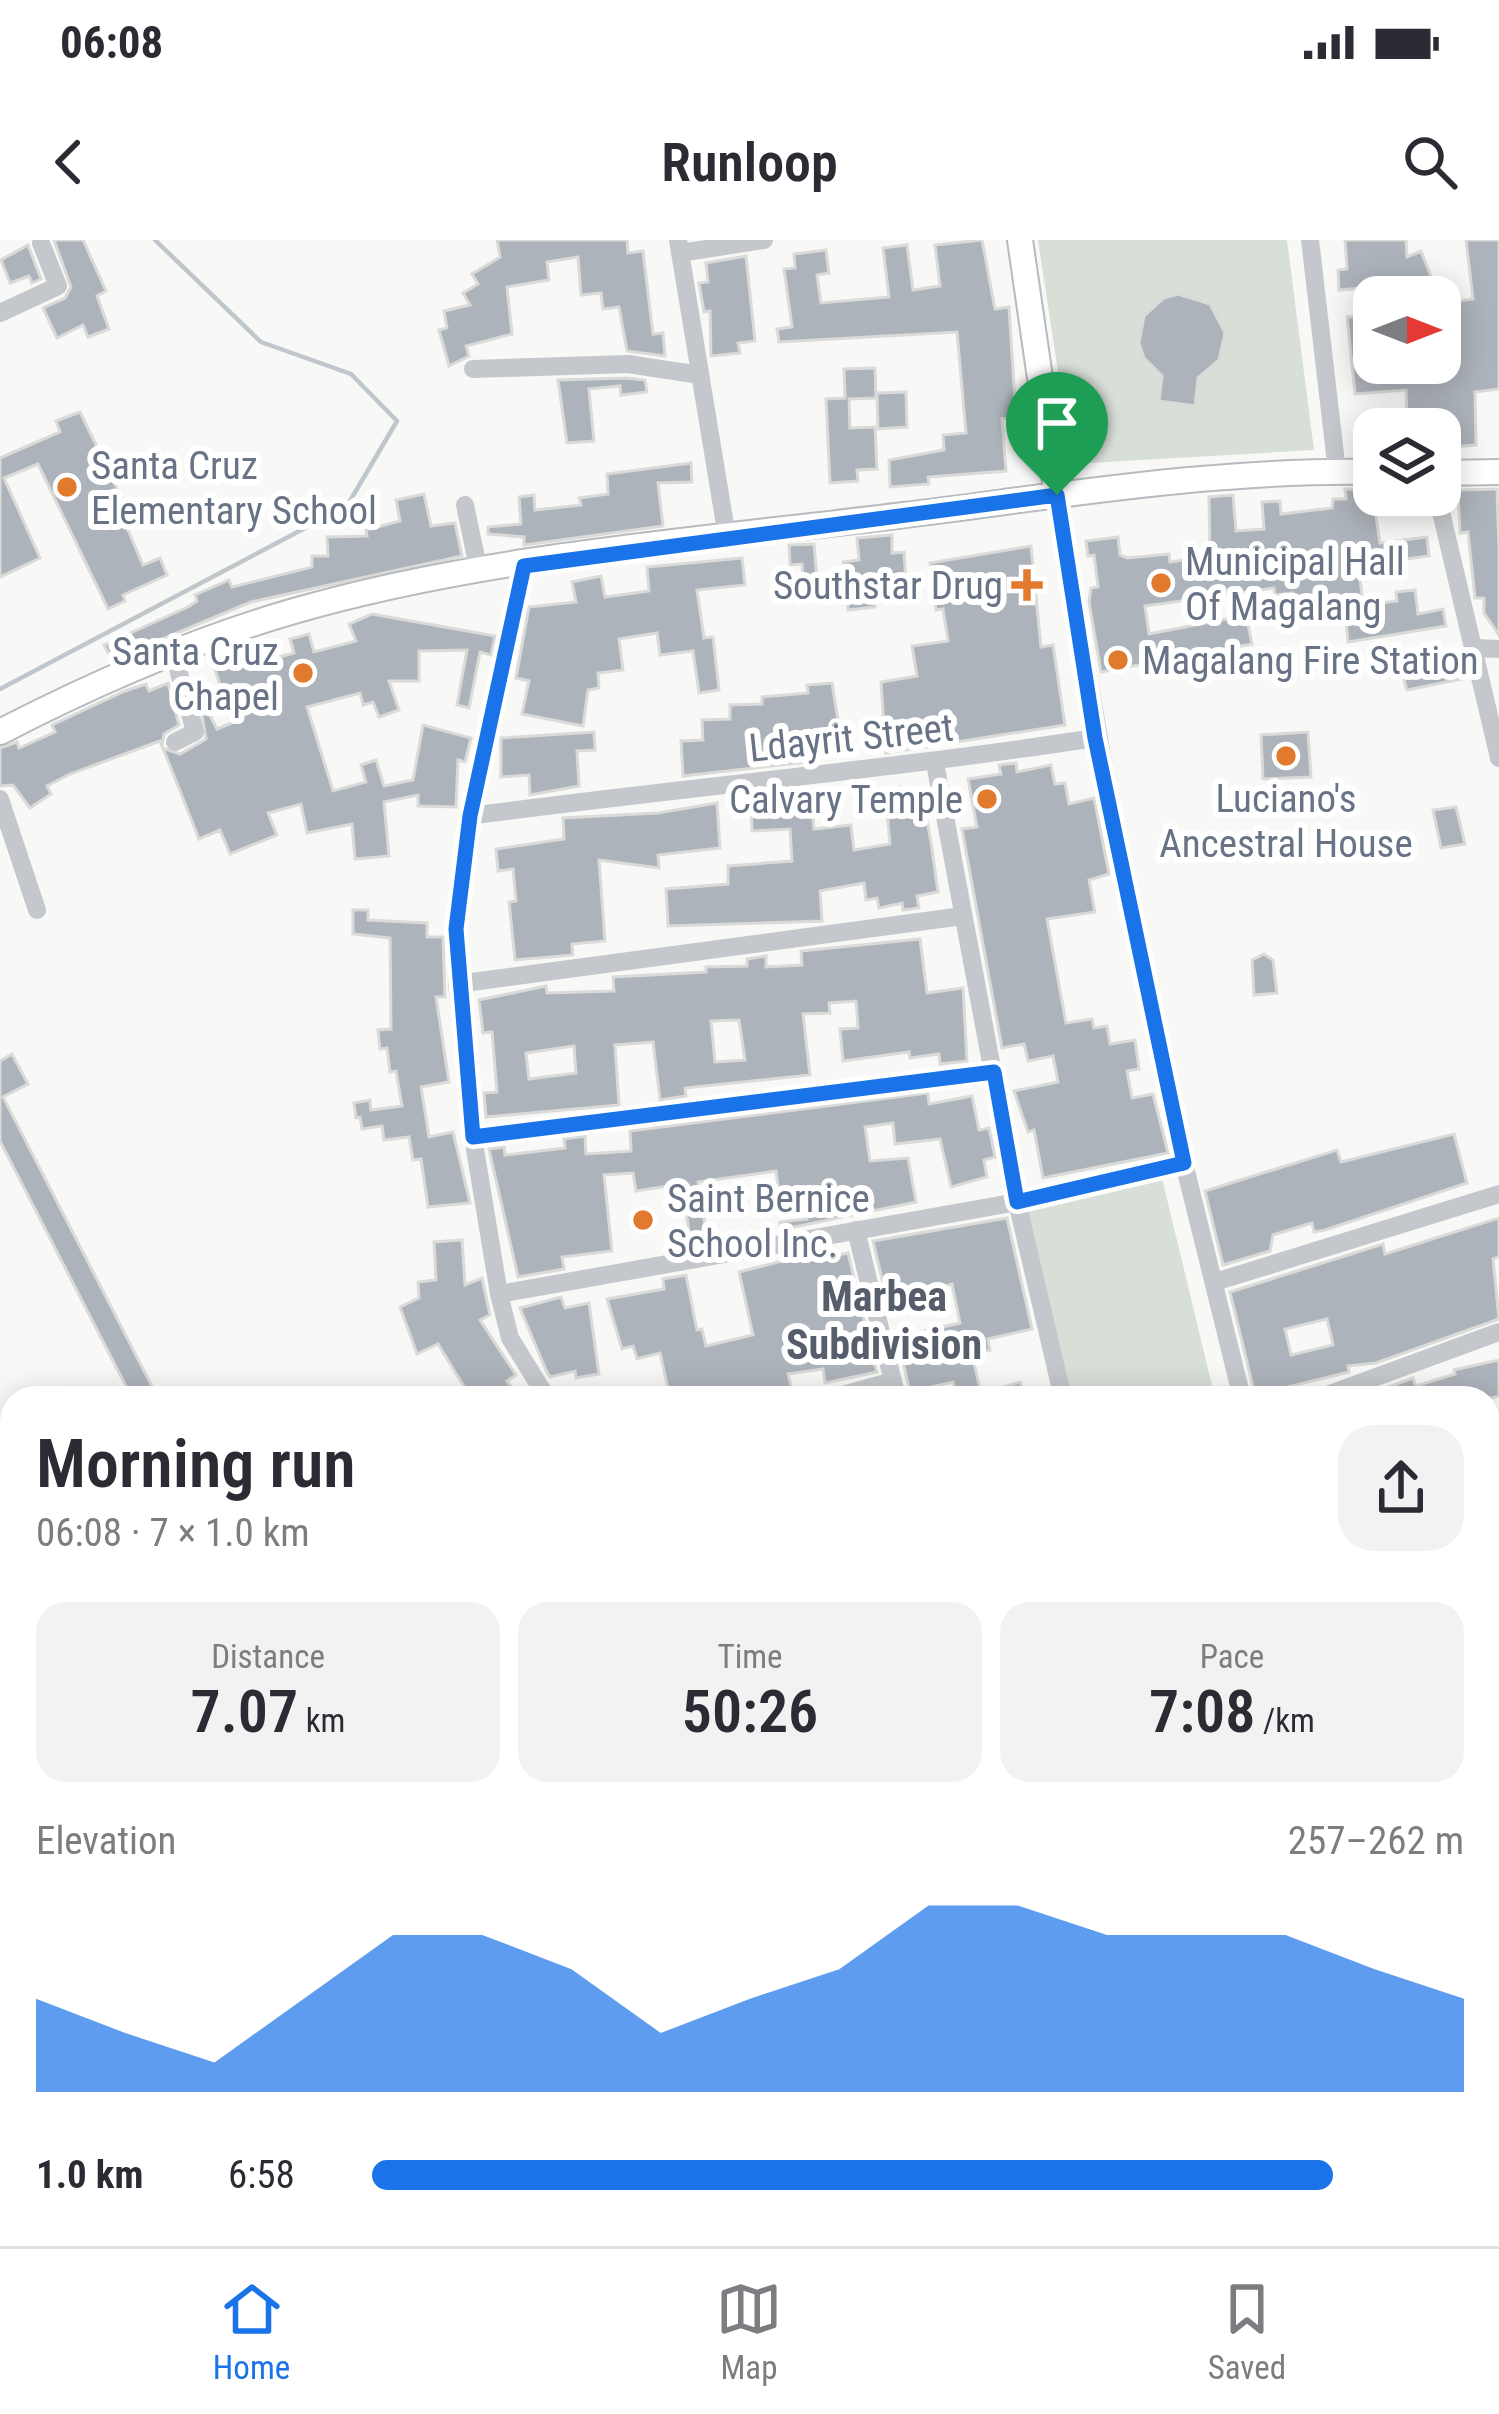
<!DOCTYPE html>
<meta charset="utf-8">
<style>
:root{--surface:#fff;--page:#f2f2f3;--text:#2b2b33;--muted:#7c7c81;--line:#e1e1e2;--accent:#1a73e8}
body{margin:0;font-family:"Roboto Condensed",sans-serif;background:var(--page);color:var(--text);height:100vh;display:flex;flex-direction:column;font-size:45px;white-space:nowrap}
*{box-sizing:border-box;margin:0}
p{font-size:39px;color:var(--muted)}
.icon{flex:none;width:66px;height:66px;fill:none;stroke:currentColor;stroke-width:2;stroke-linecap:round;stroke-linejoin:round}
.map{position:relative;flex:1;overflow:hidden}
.drawer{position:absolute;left:0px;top:1146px;width:1500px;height:861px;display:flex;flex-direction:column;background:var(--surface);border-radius:36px 36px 0 0;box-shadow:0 6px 30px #0003}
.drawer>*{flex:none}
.needle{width:78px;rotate:90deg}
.fabs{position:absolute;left:1353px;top:36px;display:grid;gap:24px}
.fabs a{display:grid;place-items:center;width:108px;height:108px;border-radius:24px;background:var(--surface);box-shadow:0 6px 30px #0003;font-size:60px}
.pin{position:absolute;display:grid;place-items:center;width:102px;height:102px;color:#fff;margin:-123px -51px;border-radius:50% 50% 50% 0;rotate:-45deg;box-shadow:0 0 12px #0007}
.pin .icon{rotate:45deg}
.round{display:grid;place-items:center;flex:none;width:126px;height:126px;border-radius:36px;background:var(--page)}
.summary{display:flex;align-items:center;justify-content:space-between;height:204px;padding:0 36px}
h1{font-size:66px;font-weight:600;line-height:90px}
.figures{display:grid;grid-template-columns:repeat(3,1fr);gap:18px;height:204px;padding:12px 36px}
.figures div{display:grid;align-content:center;border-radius:30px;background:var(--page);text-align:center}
.figures b{font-size:60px;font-weight:600}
.figures small{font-size:33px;font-weight:400}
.figures p{font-size:33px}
.chart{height:336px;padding:24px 36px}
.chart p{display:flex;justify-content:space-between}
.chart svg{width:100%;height:216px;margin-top:12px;fill:var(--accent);opacity:.7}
ul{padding:0 36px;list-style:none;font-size:39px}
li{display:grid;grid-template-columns:192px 144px 1fr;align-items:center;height:90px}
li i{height:30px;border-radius:15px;background:var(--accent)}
.status{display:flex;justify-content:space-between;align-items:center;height:84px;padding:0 60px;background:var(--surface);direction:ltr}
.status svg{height:33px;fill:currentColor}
header{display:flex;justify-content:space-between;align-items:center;height:156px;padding:0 36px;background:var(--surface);font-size:54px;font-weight:600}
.tabs{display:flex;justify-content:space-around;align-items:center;height:168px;border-top:3px solid var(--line);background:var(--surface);font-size:33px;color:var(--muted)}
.tabs a{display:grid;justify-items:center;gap:6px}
.tabs .selected{color:var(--accent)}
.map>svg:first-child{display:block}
</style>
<div class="status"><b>06:08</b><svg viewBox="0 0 49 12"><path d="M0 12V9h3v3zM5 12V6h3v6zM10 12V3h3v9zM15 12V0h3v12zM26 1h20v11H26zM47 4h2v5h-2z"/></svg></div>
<header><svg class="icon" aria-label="back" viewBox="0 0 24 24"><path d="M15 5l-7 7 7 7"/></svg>Runloop<svg class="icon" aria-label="search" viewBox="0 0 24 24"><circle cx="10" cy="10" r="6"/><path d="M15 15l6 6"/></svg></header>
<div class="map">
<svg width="1499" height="2006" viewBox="0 0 1499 2006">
<rect width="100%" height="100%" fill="#f8f8f6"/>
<g fill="#d8dfd7">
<path d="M1038,0H1287L1314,210L1072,224Z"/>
<path d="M1161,934L1215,1158H1072L1026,967Z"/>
</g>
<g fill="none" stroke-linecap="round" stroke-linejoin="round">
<path stroke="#bfc7cd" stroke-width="4.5" d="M0,449L347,266L397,181L351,134L261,102L155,0"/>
</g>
<g fill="#adb3ba" stroke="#dadad8" stroke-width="3" fill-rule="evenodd">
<path d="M54,0H83L106,51L97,56L109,89L88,97L83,85L57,98L43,68L65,58L71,47Z"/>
<path d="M497,0H627L628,13L643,11L653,94L663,93L665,116L627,111L619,67L603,69L601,53L581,55L578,17L547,22L549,40L507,47L512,94L466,106L469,116L449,126L439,90L447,88L444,71L470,65L463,53L478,44L472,34L500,17Z"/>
<path d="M982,0L995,69L1009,67L1016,178L1002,179L1006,231L928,237L929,244L890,247L889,220L944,210L943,195L966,193L957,92L779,102L777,89L792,87L784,29L795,28L794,14L826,10L829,33L817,35L821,63L889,57L883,8L907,5L913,50L940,46L935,5Z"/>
<path d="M1345,0H1406L1407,17L1421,11L1439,57H1414L1409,44L1339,50L1338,30L1347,29Z"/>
<path d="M1466,0H1499V149L1475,152L1476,205L1440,208V189H1407L1406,150L1355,154L1347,77L1367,76V86H1374V123H1440V92L1454,91L1451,62L1473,59Z"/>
<path d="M28,5L41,39L32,43L29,36L10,43L1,20Z"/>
<path d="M746,16L755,101L738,103L740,113L711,116L710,71L704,72L699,43L708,42L706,23Z"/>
<path d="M1178,54L1210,64L1225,93L1219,120L1198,138L1195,166L1159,161L1162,136L1144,118L1139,103L1144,76L1164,58Z"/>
<path d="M875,128L876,158L849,159L850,188L875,187L877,229L857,230L858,241L830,243L826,159L845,158L844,129Z"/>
<path d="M627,138L645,140L647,152L621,155L620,146L589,149L594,201L567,203L558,140Z"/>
<path d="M906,152L907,187L878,189L877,153Z"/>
<path d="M80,172L129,273L122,276L143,325L160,318L167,335L123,355L125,361L108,369L38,224L4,238L40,318L0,337V218L60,192L56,181Z"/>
<path d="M691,223L692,242L658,243L663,286L524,305V297L488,294V287L521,284L519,257L534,255L535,270L581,265L579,258L608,254L607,234Z"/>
<path d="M1345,249H1372L1380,303L1427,297L1429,316L1384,322L1385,334L1360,338L1363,365L1397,361L1396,352L1415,350L1418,374L1443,369L1446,386L1348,402L1346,381L1293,382V353L1275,355L1274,348L1145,366L1149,394L1246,375L1252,404L1101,432L1089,362L1091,348L1098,347L1094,315L1088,316L1086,301L1118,297L1120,315L1127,318L1169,314L1170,322L1210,316L1209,257L1233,255L1236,291L1264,289L1262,262L1280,261L1281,274L1332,268L1333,259H1346Z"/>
<path d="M1497,249L1499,311V395L1484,373V358H1475L1468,292L1460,293L1458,250Z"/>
<path d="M424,254L431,286L455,283L462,316L251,362L112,420L104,405L188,367L197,361L195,355L229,340L232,347L312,327V316H328L327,297L367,296L366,290L400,281L396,260Z"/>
<path d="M892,295V313L904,312L907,358L874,360L875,367L848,370L843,322L859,320L857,298Z"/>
<path d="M814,304L818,350L804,351L802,324L790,325L789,305Z"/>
<path d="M1031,306L1041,407L1053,405L1065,485L886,513L881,442L917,436L912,406L948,401L943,369L936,370L930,323Z"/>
<path d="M742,318L745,345L697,350L704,398L713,397L719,450L699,453L693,411L660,415L657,393L619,399L623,430L598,433L599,448L588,450L583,486L522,474L529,441L516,438L529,367L576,362L572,342L601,336L605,357L649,351L647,327Z"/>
<path d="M372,374L495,396L491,415L480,412L469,468L457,465L467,410L419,411V441H389L399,470L379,477L373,462L363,465L360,453L307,467L333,551L366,542L361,525L376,520L384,546L413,540L423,485L471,498L465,522L458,520L456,567L418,566V555L384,562L389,616L355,619L352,584L307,593L301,564L268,573L277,595L230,614L220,590L199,599L163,508L180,514L206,499L198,452L217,489L232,483L211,417L250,406L255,424L294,413L290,399L309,394L314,412L356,401L349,384Z"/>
<path d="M1453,413L1461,439L1407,450L1400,425Z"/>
<path d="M168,443L179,485L164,494L162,506L160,501L70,534L47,546L51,554L30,568L13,545L0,546V508L17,502L19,508L55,492L52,485L125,451L146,444L149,451Z"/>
<path d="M832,443L841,498L805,502L807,522L683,536L681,501L703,500L702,480L730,479V465L762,464V457L808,453L807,445Z"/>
<path d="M594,492L595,510L577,511L579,546L530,555L529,535L501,537V498Z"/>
<path d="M1308,492L1311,537L1263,539L1261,495Z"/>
<path d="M1016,523L1017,532L1051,525L1055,544L1065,543L1069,564L1094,558L1109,634L1089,640L1095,672L1047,679L1066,783L1092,779L1094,788L1107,786L1110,804L1135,800L1139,829L1127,831L1132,858L1153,854L1168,913L1043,938L1034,890L1028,892L1014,851L1058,842L1053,816L1028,821L1024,804L1002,808L962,589L977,587L968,539L1001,534L999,525Z"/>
<path d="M900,547L902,556L923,557L932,609L938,652L917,656L919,668L903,670L902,663L879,668L877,658L866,660L864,643L820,651L822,681L668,686L666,649L728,644V626L792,621L790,589L752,591L751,562L796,560L795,551L811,549L814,589L851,585L854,610L890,604L885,550Z"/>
<path d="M717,563L720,608L658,615L659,628L599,620L605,701L572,704L573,715L515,720L509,662L516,661L513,629L498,631L496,609L564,599L563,578L658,573Z"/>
<path d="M1456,567L1465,604L1441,608L1433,570Z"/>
<path d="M353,670H368V680L427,683V697H443L445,757H436L449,842L421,847L429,897L453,892L470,963L428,967L421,919L413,920L409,897L384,900L382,886L362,889L360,877L356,878L354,863L370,860L371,870L402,866L396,831L390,832L387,808L380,809L378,790L391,789L390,698L353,694Z"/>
<path d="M920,699L927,753L963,748L967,821L940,824L939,814L910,818L909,812L843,821L840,789L858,788L856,761L829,763L830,773L803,774L810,835L685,848L686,856L660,860L653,802L615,805L619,865L486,877L484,853L497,852L492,792L483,793L479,760L546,746L547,753L614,751L613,737L706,732V727L747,726V719L766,716V727L802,725L801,711ZM739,780L745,820L715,822L711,781ZM574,806L576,833L529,839L526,813Z"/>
<path d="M1264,714L1273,720L1277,753L1254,755L1252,720Z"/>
<path d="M12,814L28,844L3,857L158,1158H132L0,901V821Z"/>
<path d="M928,853L929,864L972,856L979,890L989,888L995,917L984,920L987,937L951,947L940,899L895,904L893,883L865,887L870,921L908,918L916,962L780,990V982L807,979L804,950L779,953L776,931L698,942L708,1003L691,1006L682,944L636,951L633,933L604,935L612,1011L562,1017L564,1029L518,1037L489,909L504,907L505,915L565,908L564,899L585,896L586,914L631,911L630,891Z"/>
<path d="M1454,894L1467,943L1325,990L1314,992L1312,983L1273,995L1270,1011L1223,1025L1205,951L1337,910L1341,922Z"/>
<path d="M1007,978L1032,1089L988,1099L990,1110L972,1114L981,1154L1020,1142L1025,1158H957L953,1142L910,1152L897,1097L960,1083L952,1044L888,1064L873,1001Z"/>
<path d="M1499,978V1017L1493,1019L1499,1079L1376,1123L1348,1126L1349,1132L1255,1155L1230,1052L1383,1004L1385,1014ZM1327,1079L1333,1105L1291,1115L1285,1089Z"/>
<path d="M462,1000L465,1045L482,1038L490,1075L480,1080L516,1135L507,1141L520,1158H471L438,1104L417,1114L400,1067L419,1058L418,1042L436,1040L434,1002Z"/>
<path d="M825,1010L829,1017L848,1013L867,1091L861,1092L867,1120L873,1118L877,1132L825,1143L823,1129L788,1134L794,1158H670L660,1113L637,1119L633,1106L622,1109L607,1059L664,1049L663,1039L686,1035L697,1090L702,1089L706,1106L753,1095L739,1032Z"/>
<path d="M561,1057L565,1068L589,1063L599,1134L576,1138L575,1131L550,1137L546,1130L520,1068Z"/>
<path d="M1499,1120V1156L1492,1158H1358L1413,1138L1416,1146L1455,1134L1454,1130Z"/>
</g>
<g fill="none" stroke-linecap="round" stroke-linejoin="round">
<defs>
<g id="major">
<path d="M1020,0L1057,255"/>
<path d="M1440,233L1499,232"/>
<path d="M0,492C93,444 193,400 294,371C487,315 704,300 904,275C1059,256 1217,229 1374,232"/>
</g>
</defs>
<use href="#major" stroke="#b7babf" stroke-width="28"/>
<g stroke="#c4c7cb" stroke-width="18">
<path d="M678,0L727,297"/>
<path d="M1310,0L1337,231"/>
<path d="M680,13L764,0"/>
<path d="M0,73L58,46L41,3"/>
<path d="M473,129L628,124L700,135"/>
<path d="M1057,255L1122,631L1184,923L1242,1158"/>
<path d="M1437,255L1499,518"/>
<path d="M465,265L479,332"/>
<path d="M524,326L470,576L456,689L457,744L473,897L499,1054L510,1098L547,1158"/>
<path d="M1475,408L1499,409"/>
<path d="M174,414L195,492L175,502"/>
<path d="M935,523L1017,962L1063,1158"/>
<path d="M0,559L37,670"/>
<path d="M470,576C678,548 887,530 1095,498"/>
<path d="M457,744L963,676"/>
<path d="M473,897L995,831"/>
<path d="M856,990L897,1158"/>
<path d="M1215,1042L1499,954"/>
<path d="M499,1054L1017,962L1184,923"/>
<path d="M832,1158L893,1141"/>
<path d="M1319,1158L1499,1092"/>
<path d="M1488,1340L1499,1337"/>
<path d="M1488,1564L1499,1561"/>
<path d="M1488,1846L1499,1843"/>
<path d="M1301,1995L1304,2006"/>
<path d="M1441,1995L1444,2006"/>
</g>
<use href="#major" stroke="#fff" stroke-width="24"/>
</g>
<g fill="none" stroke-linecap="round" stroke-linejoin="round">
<defs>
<path id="route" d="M1057,255L1095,498L1184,923L1017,962L994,832L473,897L456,689L470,576L524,326Z"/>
</defs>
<use href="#route" stroke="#fff" stroke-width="24"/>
<use href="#route" stroke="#1a73e8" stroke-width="15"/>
</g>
<g fill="#e17a2d" stroke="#fff" stroke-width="4.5">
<circle cx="67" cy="247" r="12"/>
<circle cx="1161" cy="343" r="12"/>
<path d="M1021 327h12v12h12v12h-12v12h-12v-12h-12v-12h12z"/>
<circle cx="1118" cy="420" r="12"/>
<circle cx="303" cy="433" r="12"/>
<circle cx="1286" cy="516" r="12"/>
<circle cx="987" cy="559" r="12"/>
<circle cx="643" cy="980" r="12"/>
</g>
<g text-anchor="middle" stroke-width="12" stroke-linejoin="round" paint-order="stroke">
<g font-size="39" fill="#687386" stroke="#fff" text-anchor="start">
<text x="91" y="239">Santa Cruz<tspan x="91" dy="45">Elementary School</tspan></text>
<text x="1185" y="335">Municipal Hall<tspan x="1185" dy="45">Of Magalang</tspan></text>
<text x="1003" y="359" text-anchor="end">Southstar Drug</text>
<text x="279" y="425" text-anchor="end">Santa Cruz<tspan x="279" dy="45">Chapel</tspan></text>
<text x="1142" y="434">Magalang Fire Station</text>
<text x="1286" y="572" text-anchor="middle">Luciano's<tspan x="1286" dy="45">Ancestral House</tspan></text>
<text x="963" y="573" text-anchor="end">Calvary Temple</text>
<text x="667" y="972">Saint Bernice<tspan x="667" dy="45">School Inc.</tspan></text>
</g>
<g font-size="39" fill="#687386" stroke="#fff">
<text transform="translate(851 497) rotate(-6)" y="14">Ldayrit Street</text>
</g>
<g font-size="42" font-weight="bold" fill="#565e6b" stroke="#fff">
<text x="884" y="1071">Marbea<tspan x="884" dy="48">Subdivision</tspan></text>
</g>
</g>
</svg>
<div class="fabs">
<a><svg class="needle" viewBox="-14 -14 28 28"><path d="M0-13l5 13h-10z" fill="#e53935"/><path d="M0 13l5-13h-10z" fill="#7c7c81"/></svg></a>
<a><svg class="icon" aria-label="layers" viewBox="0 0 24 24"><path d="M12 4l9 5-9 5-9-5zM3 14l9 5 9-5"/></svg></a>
</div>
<div class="pin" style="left:1057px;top:255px;background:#1e9e55"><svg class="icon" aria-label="arrive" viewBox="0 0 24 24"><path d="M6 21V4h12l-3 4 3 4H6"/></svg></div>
<section class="drawer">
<div class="summary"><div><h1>Morning run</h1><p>06:08 · 7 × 1.0 km</p></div><a class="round"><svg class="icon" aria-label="share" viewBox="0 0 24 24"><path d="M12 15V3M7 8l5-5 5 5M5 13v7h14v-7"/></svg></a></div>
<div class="figures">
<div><p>Distance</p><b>7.07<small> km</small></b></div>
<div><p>Time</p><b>50:26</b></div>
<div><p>Pace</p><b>7:08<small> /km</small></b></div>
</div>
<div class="chart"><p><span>Elevation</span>257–262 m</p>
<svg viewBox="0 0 160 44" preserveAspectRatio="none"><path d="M0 44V25L10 32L20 38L30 25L40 12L50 12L60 19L70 32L80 25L90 19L100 6L110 6L120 12L130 12L140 12L150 19L160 25V44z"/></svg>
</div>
<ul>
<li><b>1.0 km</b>6:58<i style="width:88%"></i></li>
</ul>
</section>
</div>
<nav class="tabs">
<a class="selected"><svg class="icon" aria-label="home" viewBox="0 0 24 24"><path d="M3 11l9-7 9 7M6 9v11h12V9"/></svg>Home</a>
<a><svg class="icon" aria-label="map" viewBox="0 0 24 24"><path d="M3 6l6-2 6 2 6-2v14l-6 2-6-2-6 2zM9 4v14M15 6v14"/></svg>Map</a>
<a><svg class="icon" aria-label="saved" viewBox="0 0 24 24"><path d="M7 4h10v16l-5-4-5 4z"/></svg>Saved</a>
</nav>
